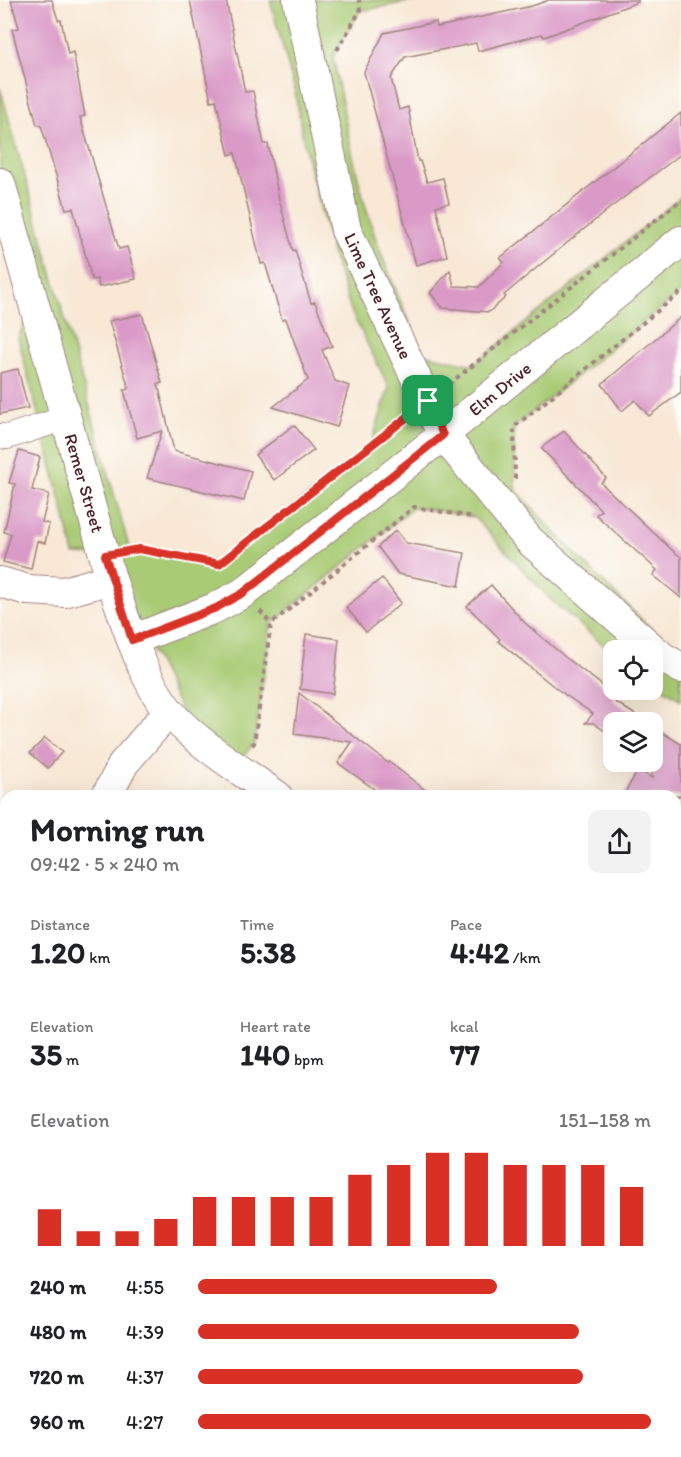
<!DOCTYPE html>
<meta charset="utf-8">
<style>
:root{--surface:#fff;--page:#f2f2f2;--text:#202124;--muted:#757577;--accent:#d93025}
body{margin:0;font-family:Itim,sans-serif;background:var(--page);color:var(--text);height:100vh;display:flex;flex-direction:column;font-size:22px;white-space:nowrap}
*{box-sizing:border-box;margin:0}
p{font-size:20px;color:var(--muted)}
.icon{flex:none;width:33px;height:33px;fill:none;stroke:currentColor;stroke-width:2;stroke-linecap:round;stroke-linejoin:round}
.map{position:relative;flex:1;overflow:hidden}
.details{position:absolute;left:0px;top:790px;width:681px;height:668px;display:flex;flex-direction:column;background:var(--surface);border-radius:18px 18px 0 0;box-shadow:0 6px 24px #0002}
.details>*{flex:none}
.fabs{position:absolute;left:603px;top:640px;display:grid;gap:12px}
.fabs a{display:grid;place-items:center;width:60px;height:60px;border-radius:12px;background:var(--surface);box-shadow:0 6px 24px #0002;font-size:30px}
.pin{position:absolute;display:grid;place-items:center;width:51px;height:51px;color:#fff;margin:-26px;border-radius:12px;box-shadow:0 3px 9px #0006}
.round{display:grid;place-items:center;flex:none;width:63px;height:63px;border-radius:12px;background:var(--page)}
.summary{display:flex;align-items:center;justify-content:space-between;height:102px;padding:0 30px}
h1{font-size:33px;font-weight:700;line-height:45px}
.metrics{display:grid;grid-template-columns:repeat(3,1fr);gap:9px;height:102px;padding:6px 30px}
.metrics div{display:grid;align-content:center}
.metrics b{font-size:30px;font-weight:700}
.metrics small{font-size:16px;font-weight:400}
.metrics p{font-size:16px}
.chart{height:168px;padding:12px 30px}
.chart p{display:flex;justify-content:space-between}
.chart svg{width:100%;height:108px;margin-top:6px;stroke:var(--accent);stroke-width:6}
ul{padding:0 30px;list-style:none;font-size:20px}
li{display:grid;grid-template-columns:96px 72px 1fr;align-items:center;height:45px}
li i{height:15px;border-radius:8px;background:var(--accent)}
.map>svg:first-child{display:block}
</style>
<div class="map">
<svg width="681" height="1457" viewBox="0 0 681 1457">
<rect width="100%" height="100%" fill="#fdfcf7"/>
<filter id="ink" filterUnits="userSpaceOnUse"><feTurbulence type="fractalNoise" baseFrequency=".0167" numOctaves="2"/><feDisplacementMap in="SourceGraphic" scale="12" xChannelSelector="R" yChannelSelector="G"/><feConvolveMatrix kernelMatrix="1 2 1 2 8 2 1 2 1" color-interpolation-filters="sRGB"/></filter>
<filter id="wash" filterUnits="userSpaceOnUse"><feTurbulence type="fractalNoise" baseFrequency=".008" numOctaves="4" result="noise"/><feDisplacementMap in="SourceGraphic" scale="24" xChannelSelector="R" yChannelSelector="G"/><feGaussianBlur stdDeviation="1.35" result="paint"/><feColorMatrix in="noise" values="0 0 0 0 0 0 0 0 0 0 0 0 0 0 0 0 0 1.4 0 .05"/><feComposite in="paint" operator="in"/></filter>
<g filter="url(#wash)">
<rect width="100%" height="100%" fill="#f8e8d5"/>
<g fill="#a9cb74" stroke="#7a7550" stroke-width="1.5">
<path d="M270,0H418L360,11L333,56C345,121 357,187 379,248C393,284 408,319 423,354L473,365L681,197V292L514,427L515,489C551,529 588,569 627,605C643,621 660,639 681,647V700L653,682L652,651H614L613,653L552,601L474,517L414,507L271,624L254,743L236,766L192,733L105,555L74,554C57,481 36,410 18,337L34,305L0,183V88L130,551L139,549L220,564L371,446L389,387L352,313L332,252L304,144L295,91Z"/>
<path d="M0,910H6V1446L0,1447Z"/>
</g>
<g id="blocks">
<g fill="#da9ac7">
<path d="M11,0H52L58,20H61L68,54L73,52L85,116L80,117L112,226L119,249L127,247L136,279L99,287L97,279L92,280L73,208L66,209L41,125H37L12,29L19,28Z"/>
<path d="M190,0H226L245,92L253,91L264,144H268L279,199L293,251L295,250L311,303L315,302L332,346L322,350L335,381L349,386L337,427L273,407L308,380L286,319L282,320L265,263L261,264L235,153L229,155L216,100L211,101Z"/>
<path d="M549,0H638V2L544,37L542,34L478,51L476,43L405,57L391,78L399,110L408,107L418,161H420L427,182L443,178L449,203L436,206L447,256L416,265L364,72L384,33L436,22L437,27L532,6Z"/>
<path d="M681,113V154L610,208L540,265L504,295L506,297L489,312L443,308L430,293L450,270L454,286L479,287L504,262L500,258Z"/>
<path d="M142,314L162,383L158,384L174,451L251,471L244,501L147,478L162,431L137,438L124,390L129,389L109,321Z"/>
<path d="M681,317V392L649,416L635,400L622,411L602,384Z"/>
<path d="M18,369L28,408L0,414V373Z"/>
<path d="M294,425L314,450L274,480L255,455Z"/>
<path d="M564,431L606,478L601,483L672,550L681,557V598L653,575L657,570L596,515L601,510L541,448Z"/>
<path d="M19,451L40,457L32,490L49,494L42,522L49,524L45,543L37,541L31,569L3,562L11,534L4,532L15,484L9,483Z"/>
<path d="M396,530L406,543L465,553L459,586L398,574L378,547Z"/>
<path d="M382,578L401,603L366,632L346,607Z"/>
<path d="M491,585L525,623L565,657L611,692L614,689V701L648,723H614V737L593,723H585L593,714L557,689L498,641L500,639L467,606Z"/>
<path d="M306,634L339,639L333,694L300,689Z"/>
<path d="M299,693L388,763L389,762L433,796H384L338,763L352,742L294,734Z"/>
<path d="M652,726L681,744V796H623L638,770L652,778Z"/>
<path d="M45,738L62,752L48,768L30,753Z"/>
</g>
</g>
</g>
<g filter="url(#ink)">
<use href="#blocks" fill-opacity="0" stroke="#a18480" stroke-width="1.5"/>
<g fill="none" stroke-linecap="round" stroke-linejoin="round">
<defs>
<g id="minor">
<path d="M0,436L7,437L66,418"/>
<path d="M391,1452L392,1457"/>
</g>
<g id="tertiary">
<path d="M298,0L346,230L443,435L529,540L662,657L681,668"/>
<path d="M0,183L111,579C125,619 142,678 168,710C193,741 244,772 277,796"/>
<path d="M0,582L28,590L64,592L111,579"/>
<path d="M132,640L215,608L243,593L443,435L681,241"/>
<path d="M109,796L108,793L124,763L169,711"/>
<path d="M675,1059L681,1062"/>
<path d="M161,1452V1457"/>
</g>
</defs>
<use href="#minor" stroke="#a18480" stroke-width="26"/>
<use href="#tertiary" stroke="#a18480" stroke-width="32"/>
<g stroke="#a18480" stroke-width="4" stroke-dasharray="4.5 4.5" stroke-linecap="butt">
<path d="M337,50L360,11L359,0"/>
<path d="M449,384L681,200"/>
<path d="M515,479L514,427L681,292"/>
<path d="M129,551L139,549L219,564L406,419"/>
<path d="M260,611L271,624"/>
<path d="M252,745L254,743L271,624L414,507L473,517"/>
<path d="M507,1452V1457"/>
<path d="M33,1457L66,1452"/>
</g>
<use href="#minor" stroke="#fff" stroke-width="24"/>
<use href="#tertiary" stroke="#fff" stroke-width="30"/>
</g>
</g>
<g fill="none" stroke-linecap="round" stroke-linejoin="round" filter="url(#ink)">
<defs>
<path id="route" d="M428,401L443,435L243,593L216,608L132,640L105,555L139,549L219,564Z"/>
</defs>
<use href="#route" stroke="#fff" stroke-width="12"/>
<use href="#route" stroke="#d93025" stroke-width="8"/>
</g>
<g text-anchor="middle" stroke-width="4.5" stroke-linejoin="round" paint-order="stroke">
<g font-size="18" fill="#4a1f2b" stroke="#fdfcf7">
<text transform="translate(378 296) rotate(65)" y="6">Lime Tree Avenue</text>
<text transform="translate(500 389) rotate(-39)" y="6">Elm Drive</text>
<text transform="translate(84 483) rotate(74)" y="6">Remer Street</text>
</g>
</g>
</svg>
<div class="fabs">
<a><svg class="icon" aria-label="locate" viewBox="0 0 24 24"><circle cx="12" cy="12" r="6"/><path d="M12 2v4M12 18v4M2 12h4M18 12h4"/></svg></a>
<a><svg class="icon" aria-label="layers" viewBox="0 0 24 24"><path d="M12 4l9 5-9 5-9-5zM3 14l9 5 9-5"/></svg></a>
</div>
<div class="pin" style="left:428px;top:401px;background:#1e9e55"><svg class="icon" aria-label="arrive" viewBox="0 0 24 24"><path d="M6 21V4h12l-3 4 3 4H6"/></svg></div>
<section class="details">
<div class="summary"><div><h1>Morning run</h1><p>09:42 · 5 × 240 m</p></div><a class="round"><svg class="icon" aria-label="share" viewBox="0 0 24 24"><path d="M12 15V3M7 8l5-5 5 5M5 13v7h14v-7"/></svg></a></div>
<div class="metrics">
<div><p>Distance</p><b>1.20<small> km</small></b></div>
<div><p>Time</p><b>5:38</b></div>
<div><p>Pace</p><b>4:42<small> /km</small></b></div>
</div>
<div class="metrics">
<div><p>Elevation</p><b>35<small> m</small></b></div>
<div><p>Heart rate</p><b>140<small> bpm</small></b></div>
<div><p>kcal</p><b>77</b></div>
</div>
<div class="chart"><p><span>Elevation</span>151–158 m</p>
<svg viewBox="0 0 160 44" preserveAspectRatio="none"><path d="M5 44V29M15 44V38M25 44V38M35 44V33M45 44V24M55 44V24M65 44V24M75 44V24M85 44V15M95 44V11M105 44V6M115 44V6M125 44V11M135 44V11M145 44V11M155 44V20"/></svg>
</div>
<ul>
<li><b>240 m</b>4:55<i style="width:66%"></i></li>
<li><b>480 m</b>4:39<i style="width:84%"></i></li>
<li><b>720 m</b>4:37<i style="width:85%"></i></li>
<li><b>960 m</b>4:27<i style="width:100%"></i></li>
</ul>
</section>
</div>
